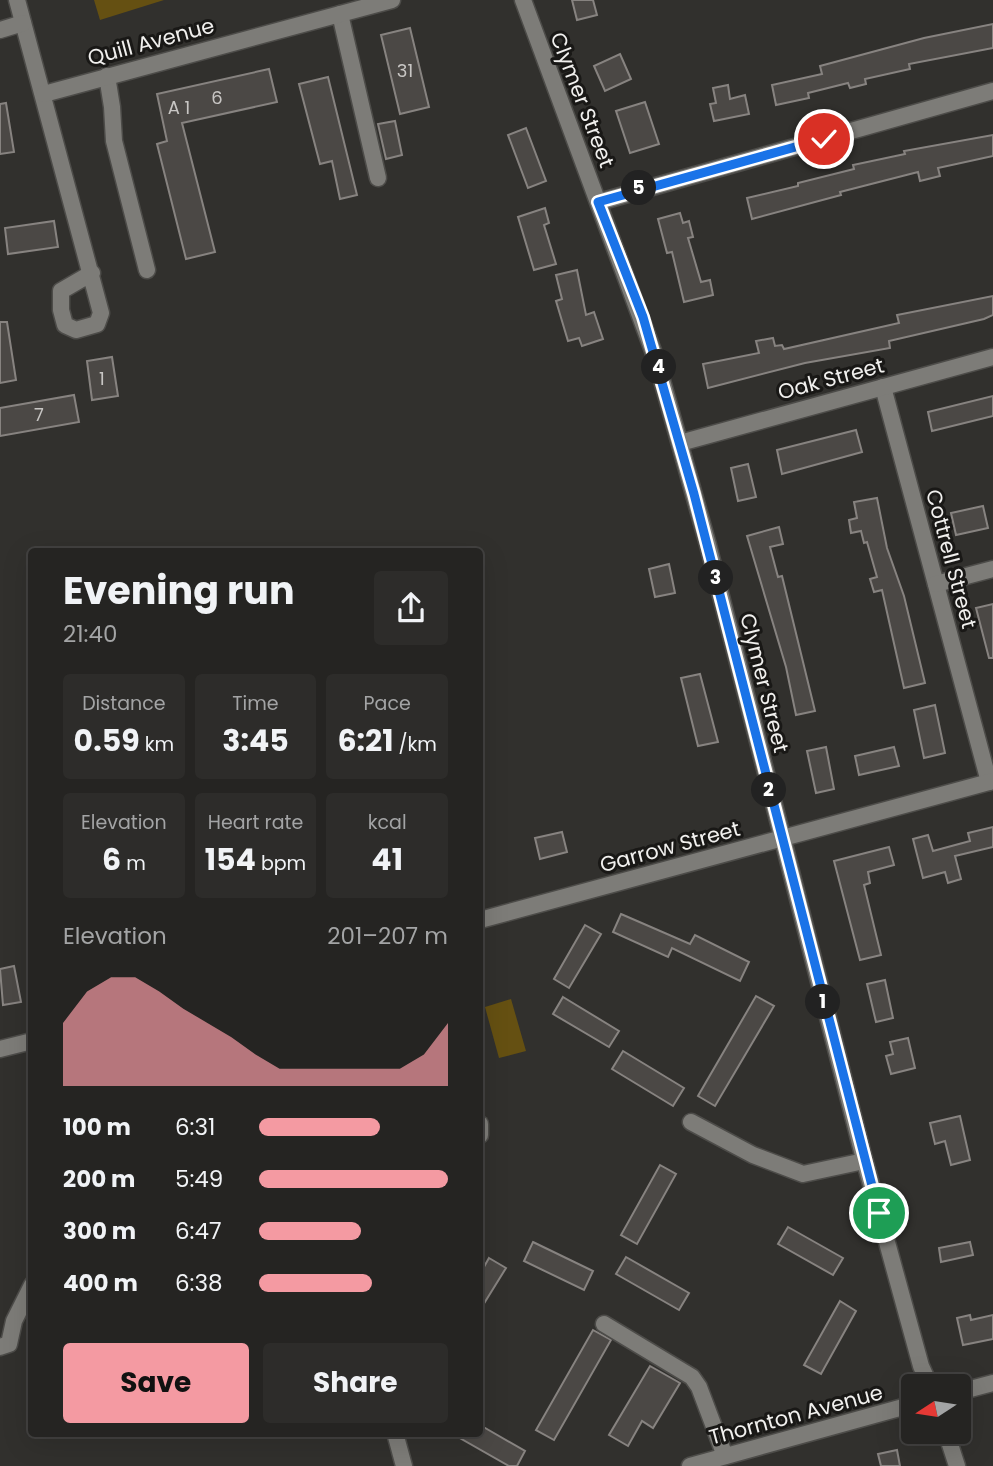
<!DOCTYPE html>
<meta charset="utf-8">
<style>
:root{--surface:#252422;--page:#2d2c2a;--text:#f1f3f6;--muted:#a3a4a5;--line:#424140;--accent:#f49aa2}
body{margin:0;font-family:Poppins,sans-serif;background:var(--page);color:var(--text);height:100vh;display:flex;flex-direction:column;font-size:26px;white-space:nowrap}
*{box-sizing:border-box;margin:0}
p{font-size:23px;color:var(--muted)}
.icon{flex:none;width:38px;height:38px;fill:none;stroke:currentColor;stroke-width:2;stroke-linecap:round;stroke-linejoin:round}
.map{position:relative;flex:1;overflow:hidden}
.panel{position:absolute;left:28px;top:548px;width:455px;height:889px;display:flex;flex-direction:column;background:var(--surface);border-radius:7px;box-shadow:0 7px 28px #0002,0 0 0 2px var(--line)}
.panel>*{flex:none}
.needle{width:46px;rotate:258deg}
.buttons{position:absolute;left:901px;top:1374px;display:grid;gap:14px}
.buttons a{display:grid;place-items:center;width:70px;height:70px;border-radius:7px;background:var(--surface);box-shadow:0 7px 28px #0002,0 0 0 2px var(--line);font-size:35px}
.pin{position:absolute;display:grid;place-items:center;width:60px;height:60px;color:#fff;margin:-30px;border:4px solid #fff;border-radius:50%;box-shadow:0 2px 7px #0007}
.km{position:absolute;width:35px;height:35px;margin:-18px;border-radius:50%;background:#222;color:#fff;font-size:19px;line-height:35px;text-align:center}
.round{display:grid;place-items:center;flex:none;width:74px;height:74px;border-radius:7px;background:var(--page)}
.summary{display:flex;align-items:center;justify-content:space-between;height:119px;padding:0 35px}
h1{font-size:38px;font-weight:700;line-height:52px}
.metrics{display:grid;grid-template-columns:repeat(3,1fr);gap:10px;height:119px;padding:7px 35px}
.metrics div{display:grid;align-content:center;border-radius:7px;background:var(--page);text-align:center}
.metrics b{font-size:30px;font-weight:700}
.metrics small{font-size:19px;font-weight:400}
.metrics p{font-size:19px}
.chart{height:196px;padding:14px 35px}
.chart p{display:flex;justify-content:space-between}
.chart svg{width:100%;height:126px;margin-top:7px;fill:var(--accent);opacity:.7}
.cta{display:flex;gap:14px;margin-top:auto;padding:14px 35px}
.cta a{flex:1;height:80px;border-radius:7px;background:var(--accent);color:#111;font-size:28px;font-weight:700;line-height:80px;text-align:center}
.cta a+a{background:var(--page);color:var(--text)}
ul{padding:0 35px;list-style:none;font-size:23px}
li{display:grid;grid-template-columns:112px 84px 1fr;align-items:center;height:52px}
li i{height:18px;border-radius:9px;background:var(--accent)}
.map>svg:first-child{display:block}
</style>
<div class="map">
<svg width="993" height="1466" viewBox="0 0 993 1466">
<rect width="100%" height="100%" fill="#31302d"/>
<g fill="#655012">
<path d="M94,0H164L100,20Z"/>
<path d="M511,999L526,1051L499,1058L485,1007Z"/>
</g>
<g fill="#4b4845" stroke="#878380" stroke-width="2">
<path d="M572,0H593L597,15L577,20Z"/>
<path d="M993,24V48L909,64L910,69L865,79L866,84L850,88L848,83L808,93L809,98L776,105L772,85L822,74L820,66L924,38Z"/>
<path d="M410,28L429,107L400,114L381,35Z"/>
<path d="M620,54L631,79L605,91L594,66Z"/>
<path d="M269,69L277,102L182,123L215,252L186,259L157,144L167,141L157,94Z"/>
<path d="M328,77L357,195L340,199L332,161L320,164L299,84Z"/>
<path d="M728,85L730,99L745,95L749,114L714,121L710,104L716,103L713,88Z"/>
<path d="M645,102L659,144L630,153L616,111Z"/>
<path d="M6,103L14,152L0,154V104Z"/>
<path d="M395,121L402,155L386,159L378,124Z"/>
<path d="M526,128L546,181L528,188L508,135Z"/>
<path d="M993,135V156L938,168L940,176L920,181L918,172L840,192L841,195L752,219L747,198L798,186V183L854,169L853,165L905,154L904,151Z"/>
<path d="M545,208L549,223L544,225L556,264L534,270L518,217Z"/>
<path d="M680,213L683,223L689,221L693,237L688,238L701,282L710,280L713,295L684,302L672,252L667,253L658,219Z"/>
<path d="M54,221L58,247L8,254L5,228Z"/>
<path d="M577,270L586,315L594,312L603,339L582,346L579,338L568,341L556,301L562,299L556,275Z"/>
<path d="M993,296V315L984,319L889,341L890,348L805,363L708,388L703,364L759,353L756,341L773,338L775,346L782,345L784,349L899,323L897,315Z"/>
<path d="M0,322H7L16,380L0,383Z"/>
<path d="M112,357L118,396L92,400L87,361Z"/>
<path d="M74,395L79,422L0,436V408Z"/>
<path d="M993,396V416L932,431L928,412Z"/>
<path d="M856,430L862,452L782,474L777,450Z"/>
<path d="M748,464L756,497L738,501L731,468Z"/>
<path d="M877,498L887,548L904,596L925,683L904,688L882,590L874,592L870,579L877,577L867,542L864,543L861,531L851,533L849,520L857,518L854,502Z"/>
<path d="M983,506L988,528L956,535L951,513Z"/>
<path d="M779,527L783,544L770,547L778,577L782,576L815,711L796,715L786,667L747,536Z"/>
<path d="M669,564L675,593L655,597L649,569Z"/>
<path d="M993,604V658H989L976,608Z"/>
<path d="M700,674L718,742L698,746L681,678Z"/>
<path d="M935,705L945,753L924,758L914,710Z"/>
<path d="M826,747L834,789L816,793L807,751Z"/>
<path d="M894,747L899,766L859,775L855,756Z"/>
<path d="M993,827V847L955,856L961,879L948,883L945,872L923,878L913,839L928,835L933,851L970,841L968,833Z"/>
<path d="M562,832L567,852L540,859L535,838Z"/>
<path d="M889,847L894,865L868,872L870,883L864,885L881,955L860,960L834,861Z"/>
<path d="M621,914L690,944L695,935L749,962L740,981L672,948L668,957L613,932Z"/>
<path d="M585,925L601,934L569,988L554,979Z"/>
<path d="M14,966L21,1002L3,1005L0,969Z"/>
<path d="M885,980L893,1018L876,1022L867,984Z"/>
<path d="M756,996L774,1006L715,1106L698,1096Z"/>
<path d="M563,997L619,1031L609,1047L553,1014Z"/>
<path d="M908,1038L915,1068L891,1074L886,1056L893,1054L890,1042Z"/>
<path d="M623,1051L684,1088L673,1106L612,1069Z"/>
<path d="M960,1116L970,1160L951,1165L945,1141L935,1144L930,1123Z"/>
<path d="M660,1165L676,1174L637,1244L621,1235Z"/>
<path d="M788,1227L843,1258L833,1275L778,1244Z"/>
<path d="M533,1242L593,1271L584,1290L524,1261Z"/>
<path d="M970,1242L973,1255L941,1262L939,1248Z"/>
<path d="M626,1257L689,1293L679,1310L616,1274Z"/>
<path d="M489,1258L506,1268L480,1310V1274Z"/>
<path d="M840,1301L856,1311L821,1374L804,1365Z"/>
<path d="M970,1315L971,1320L993,1315V1339L963,1345L957,1318Z"/>
<path d="M593,1330L611,1340L554,1440L536,1430Z"/>
<path d="M650,1366L680,1383L653,1428L642,1421L628,1446L609,1435Z"/>
<path d="M480,1425L525,1451L517,1466H509L451,1433H480Z"/>
<path d="M897,1450L900,1466H881L878,1454Z"/>
</g>
<g fill="none" stroke-linecap="round" stroke-linejoin="round">
<defs>
<g id="minor">
<path d="M17,0L101,313L97,324L76,330L65,325L61,310V291L92,273"/>
<path d="M523,0L656,359L708,545L863,1155L921,1366L930,1386"/>
<path d="M340,14L378,178"/>
<path d="M0,30L23,23"/>
<path d="M107,76L112,107L114,141L147,270"/>
<path d="M44,94L392,0"/>
<path d="M599,202L993,91"/>
<path d="M883,387L989,782"/>
<path d="M680,443L993,357"/>
<path d="M936,584L993,569"/>
<path d="M480,920L993,781"/>
<path d="M0,1049L32,1041"/>
<path d="M691,1122L753,1155L803,1174L864,1161"/>
<path d="M480,1124V1135"/>
<path d="M604,1324L692,1377L699,1387L725,1456"/>
<path d="M0,1347L9,1344L14,1321L32,1285"/>
<path d="M959,1392L993,1383"/>
<path d="M946,1432L957,1466"/>
<path d="M395,1433L404,1466"/>
<path d="M690,1466L914,1404"/>
</g>
</defs>
<use href="#minor" stroke="#4d4c49" stroke-width="19"/>
<use href="#minor" stroke="#7d7c78" stroke-width="16"/>
</g>
<g fill="none" stroke-linecap="round" stroke-linejoin="round">
<defs>
<path id="route" d="M824,139L598,202L643,317L694,494L879,1213"/>
</defs>
<use href="#route" stroke="#fff" stroke-width="14"/>
<use href="#route" stroke="#1a73e8" stroke-width="9"/>
</g>
<g text-anchor="middle" stroke-width="6" stroke-linejoin="round" paint-order="stroke">
<g font-size="18" fill="#c8c6c4">
<text x="405" y="77">31</text>
<text x="217" y="104">6</text>
<text x="179" y="114">A 1</text>
<text x="102" y="385">1</text>
<text x="39" y="421">7</text>
</g>
<g font-size="21" fill="#f1f0ee" stroke="#191816">
<text transform="translate(151 42) rotate(-15)" y="7">Quill Avenue</text>
<text transform="translate(582 100) rotate(69)" y="7">Clymer Street</text>
<text transform="translate(831 379) rotate(-15)" y="7">Oak Street</text>
<text transform="translate(951 559) rotate(75)" y="7">Cottrell Street</text>
<text transform="translate(764 683) rotate(76)" y="7">Clymer Street</text>
<text transform="translate(670 847) rotate(-15)" y="7">Garrow Street</text>
<text transform="translate(796 1415) rotate(-15)" y="7">Thornton Avenue</text>
</g>
</g>
</svg>
<div class="buttons">
<a><svg class="needle" viewBox="-14 -14 28 28"><path d="M0-13l5 13h-10z" fill="#e53935"/><path d="M0 13l5-13h-10z" fill="#a3a4a5"/></svg></a>
</div>
<div class="pin" style="left:879px;top:1213px;background:#1e9e55"><svg class="icon" aria-label="arrive" viewBox="0 0 24 24"><path d="M6 21V4h12l-3 4 3 4H6"/></svg></div>
<div class="pin" style="left:824px;top:139px;background:#d93025"><svg class="icon" aria-label="check" viewBox="0 0 24 24"><path d="M5 12l5 5 9-10"/></svg></div>
<b class="km" style="left:823px;top:1002px">1</b>
<b class="km" style="left:769px;top:790px">2</b>
<b class="km" style="left:716px;top:578px">3</b>
<b class="km" style="left:659px;top:367px">4</b>
<b class="km" style="left:639px;top:188px">5</b>
<section class="panel">
<div class="summary"><div><h1>Evening run</h1><p>21:40</p></div><a class="round"><svg class="icon" aria-label="share" viewBox="0 0 24 24"><path d="M12 15V3M7 8l5-5 5 5M5 13v7h14v-7"/></svg></a></div>
<div class="metrics">
<div><p>Distance</p><b>0.59<small> km</small></b></div>
<div><p>Time</p><b>3:45</b></div>
<div><p>Pace</p><b>6:21<small> /km</small></b></div>
</div>
<div class="metrics">
<div><p>Elevation</p><b>6<small> m</small></b></div>
<div><p>Heart rate</p><b>154<small> bpm</small></b></div>
<div><p>kcal</p><b>41</b></div>
</div>
<div class="chart"><p><span>Elevation</span>201–207 m</p>
<svg viewBox="0 0 160 44" preserveAspectRatio="none"><path d="M0 44V22L10 11L20 6L30 6L40 11L50 17L60 22L70 27L80 33L90 38L100 38L110 38L120 38L130 38L140 38L150 33L160 22V44z"/></svg>
</div>
<ul>
<li><b>100 m</b>6:31<i style="width:64%"></i></li>
<li><b>200 m</b>5:49<i style="width:100%"></i></li>
<li><b>300 m</b>6:47<i style="width:54%"></i></li>
<li><b>400 m</b>6:38<i style="width:60%"></i></li>
</ul>
<div class="cta"><a>Save</a><a>Share</a></div>
</section>
</div>
